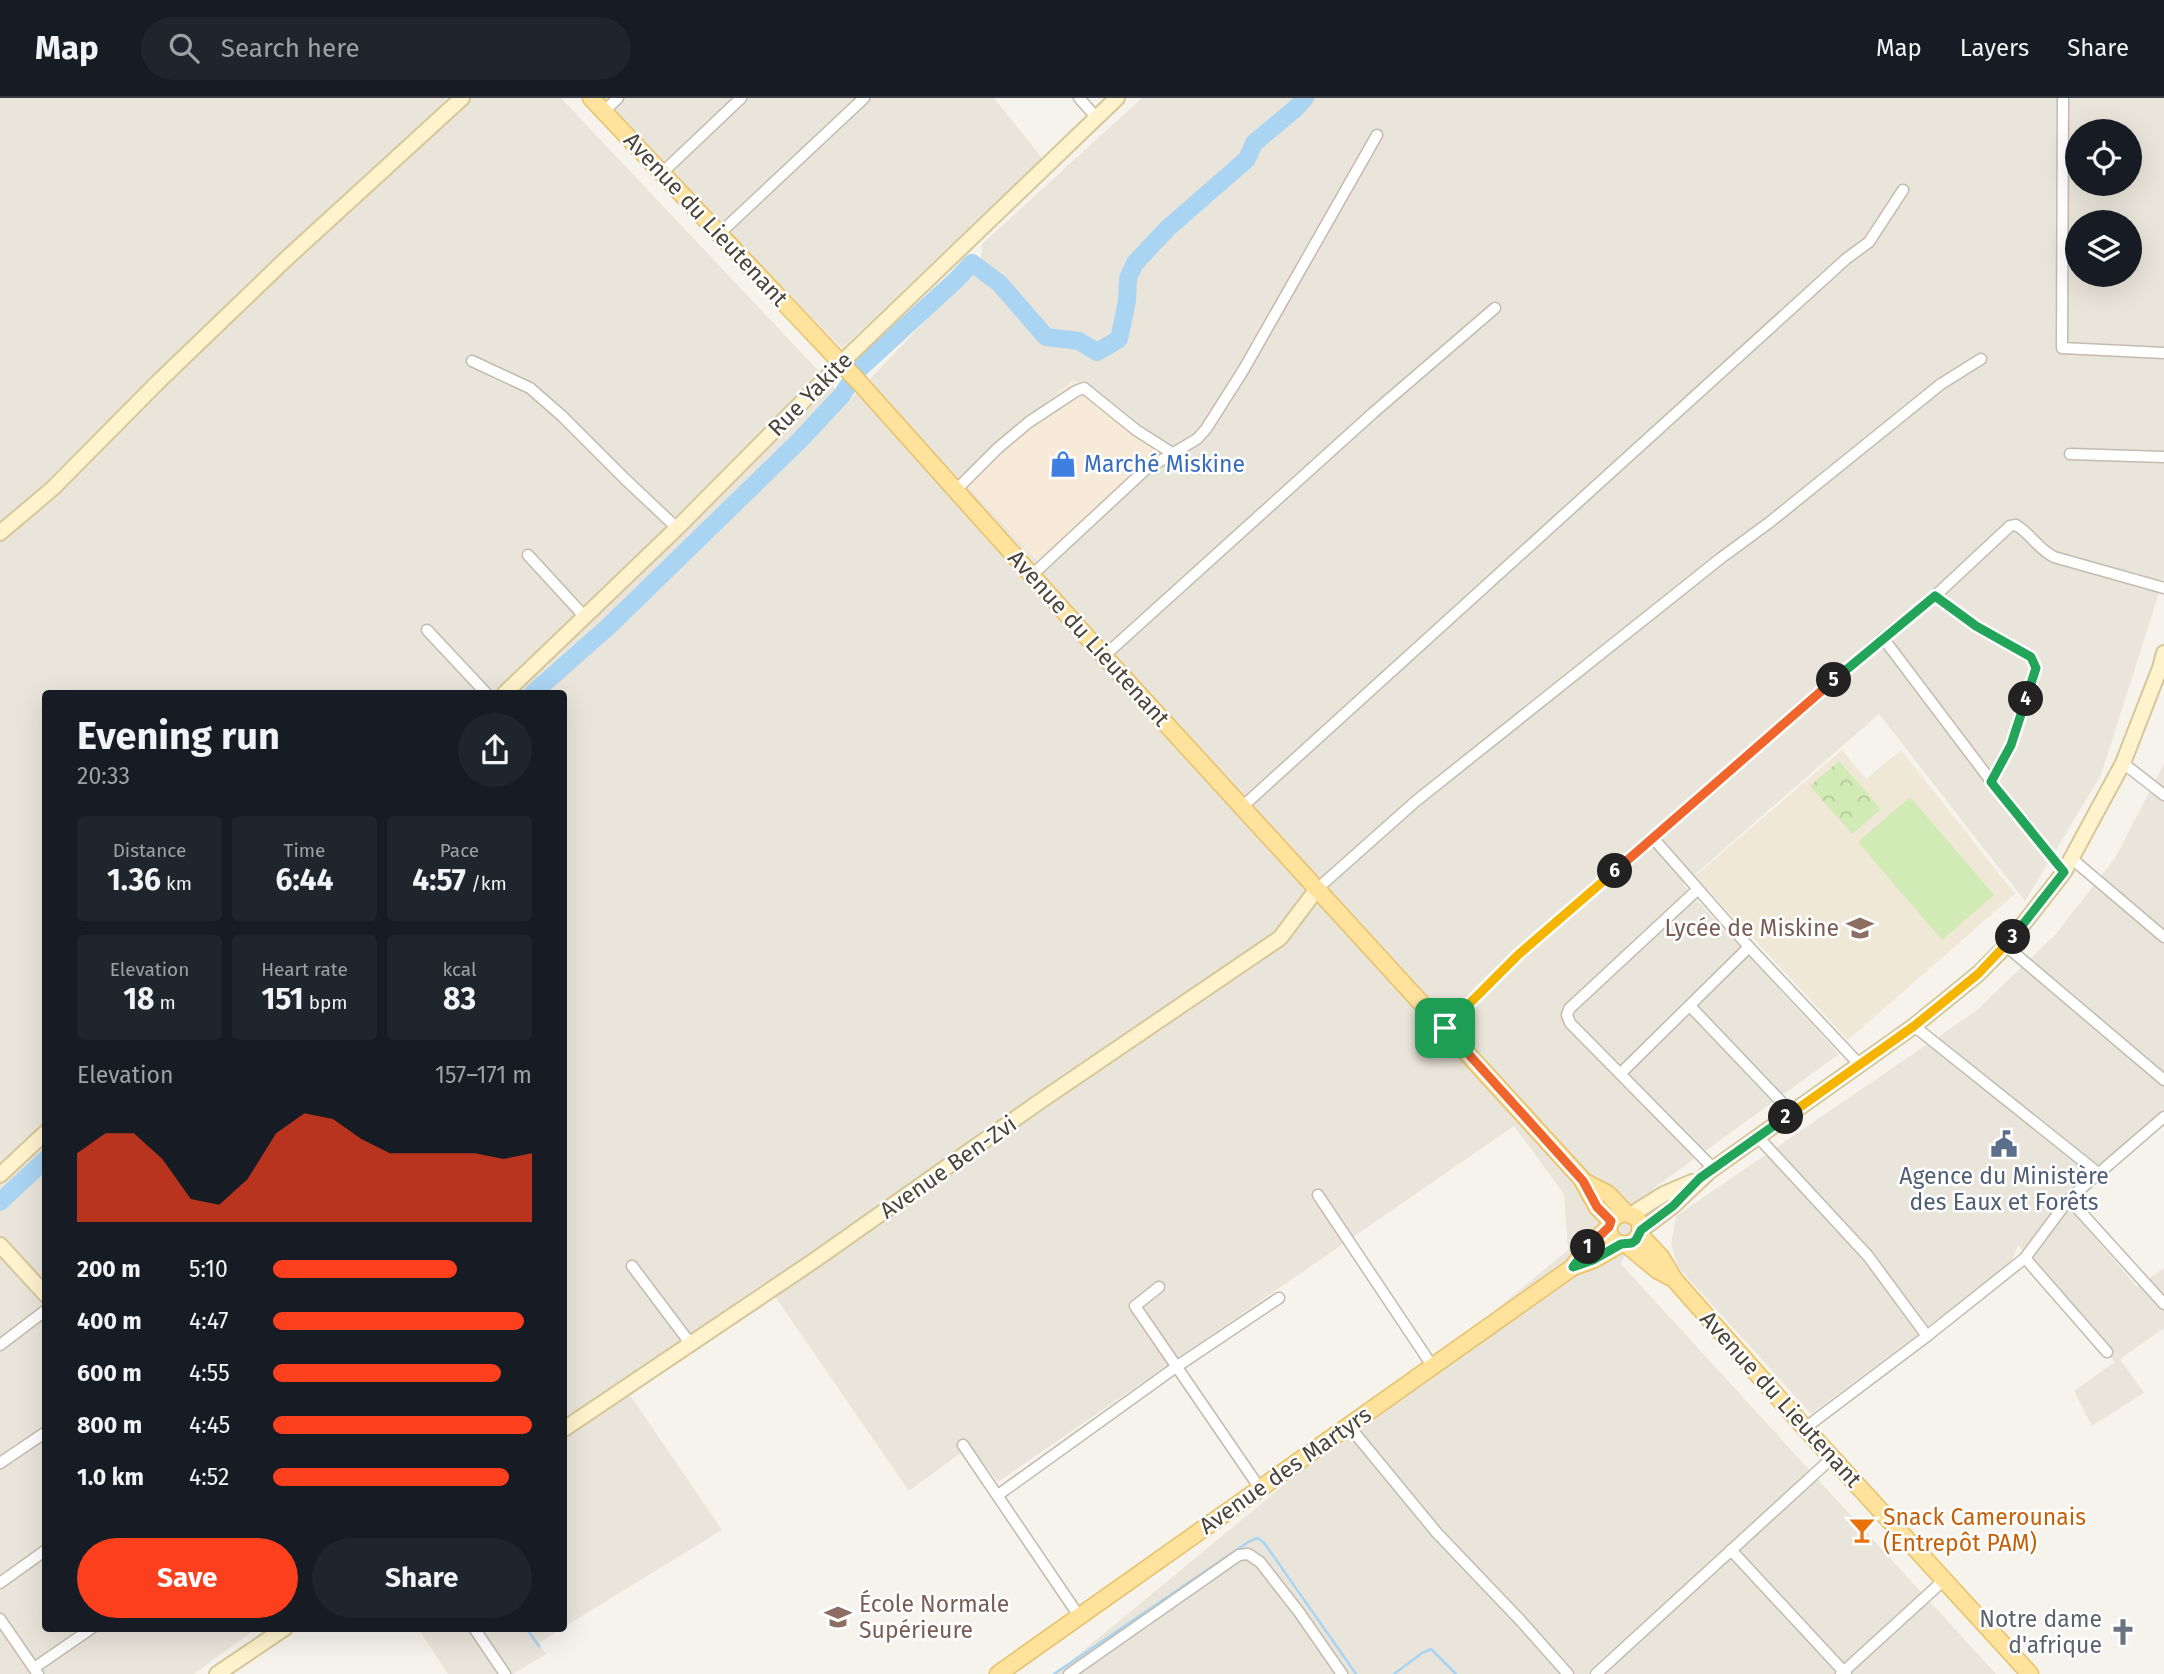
<!DOCTYPE html>
<meta charset="utf-8">
<style>
:root{--surface:#171b24;--page:#20242c;--text:#f1f3f6;--muted:#9ea1a6;--line:#363941;--accent:#fc3f1d}
body{margin:0;font-family:"Fira Sans",sans-serif;background:var(--page);color:var(--text);height:100vh;display:flex;flex-direction:column;font-size:26px;white-space:nowrap}
*{box-sizing:border-box;margin:0}
p{font-size:23px;color:var(--muted)}
.icon{flex:none;width:38px;height:38px;fill:none;stroke:currentColor;stroke-width:2;stroke-linecap:round;stroke-linejoin:round}
.map{position:relative;flex:1;overflow:hidden}
.details{position:absolute;left:42px;top:592px;width:525px;height:942px;display:flex;flex-direction:column;background:var(--surface);border-radius:7px;box-shadow:0 7px 28px #0002}
.details>*{flex:none}
.tools{position:absolute;left:2065px;top:21px;display:grid;gap:14px}
.tools a{display:grid;place-items:center;width:77px;height:77px;border-radius:50%;background:var(--surface);box-shadow:0 7px 28px #0002;font-size:35px}
.pin{position:absolute;display:grid;place-items:center;width:60px;height:60px;color:#fff;margin:-30px;border-radius:14px;box-shadow:0 4px 10px #0006}
.km{position:absolute;width:35px;height:35px;margin:-18px;border-radius:50%;background:#222;color:#fff;font-size:19px;line-height:35px;text-align:center}
.round{display:grid;place-items:center;flex:none;width:74px;height:74px;border-radius:37px;background:var(--page)}
.overview{display:flex;align-items:center;justify-content:space-between;height:119px;padding:0 35px}
h1{font-size:38px;font-weight:700;line-height:52px}
.metrics{display:grid;grid-template-columns:repeat(3,1fr);gap:10px;height:119px;padding:7px 35px}
.metrics div{display:grid;align-content:center;border-radius:7px;background:var(--page);text-align:center}
.metrics b{font-size:30px;font-weight:700}
.metrics small{font-size:19px;font-weight:400}
.metrics p{font-size:19px}
.chart{height:196px;padding:14px 35px}
.chart p{display:flex;justify-content:space-between}
.chart svg{width:100%;height:126px;margin-top:7px;fill:var(--accent);opacity:.7}
.cta{display:flex;gap:14px;margin-top:auto;padding:14px 35px}
.cta a{flex:1;height:80px;border-radius:42px;background:var(--accent);color:#fff;font-size:28px;font-weight:700;line-height:80px;text-align:center}
.cta a+a{background:var(--page);color:var(--text)}
ul{padding:0 35px;list-style:none;font-size:23px}
li{display:grid;grid-template-columns:112px 84px 1fr;align-items:center;height:52px}
li i{height:18px;border-radius:9px;background:var(--accent)}
header{display:flex;align-items:center;gap:42px;box-sizing:border-box;height:98px;padding:0 35px;background:var(--surface);border-bottom:2px solid var(--line)}
header strong{font-size:33px}
nav{display:flex;gap:38px;margin-inline-start:auto;font-size:24px}
.search{width:490px;height:63px;background:var(--page);display:flex;align-items:center;gap:18px;box-sizing:border-box;padding:0 24px;border-radius:38px;color:var(--muted);font-size:26px}
.map>svg:first-child{display:block}
</style>
<header>
<strong>Map</strong>
<div class="search"><svg class="icon" aria-label="search" viewBox="0 0 24 24"><circle cx="10" cy="10" r="6"/><path d="M15 15l6 6"/></svg>Search here</div>
<nav><a>Map</a><a>Layers</a><a>Share</a></nav>
</header>
<div class="map">
<svg width="2164" height="1576" viewBox="0 0 2164 1576">
<defs>
<pattern id="park-crowns" width="20" height="18" patternUnits="userSpaceOnUse" patternTransform="scale(1.75)"><rect width="20" height="18" fill="#d2eab5"/><path d="M2 6a3 3 0 1 1 6 0M12 15a3 3 0 1 1 6 0" fill="none" stroke="#b6ca9c"/></pattern>
</defs>
<rect width="100%" height="100%" fill="#f6f3ec"/>
<g fill="#eae5da" fill-rule="evenodd">
<path d="M0,0H445L454,12L467,0H561L848,304L981,164L982,146L1142,0H2164V479L2101,677L2025,803L1879,616L1683,787L1839,956L1654,1090L1621,1166L1996,1576H1055L1568,1152L1564,1096L1514,1028L998,1384L970,1348L909,1393L765,1184L621,1284L722,1432L564,1529V595H46V1530H257L194,1576H0ZM2077,33H2130V86H2077ZM2077,124H2130V177H2077Z"/>
<path d="M595,0H994L1042,60L842,250Z"/>
<path d="M2164,666V1013L2060,1099L2137,1189L2164,1170V1230L2120,1261L2144,1295L2092,1328L2074,1293L2115,1264L2018,1147L2010,1167L1811,1316L1678,1169L1671,1146L1676,1118L1976,913L2056,836L2115,760Z"/>
<path d="M418,1530H563L539,1545L546,1556L513,1576H448Z"/>
</g>
<path fill="#f7ead8" d="M1073,281L1163,349L1039,465L963,384Z"/>
<path fill="#efe8d6" d="M1842,652L1866,681L1901,652L2015,796L1848,942L1695,778Z"/>
<path fill="url(#park-crowns)" d="M1839,663L1881,711L1852,736L1810,688Z"/>
<path fill="#d2eab5" d="M1910,699L1994,797L1942,842L1858,744Z"/>
<g fill="none" stroke-linecap="round" stroke-linejoin="round">
<g stroke="#a9d4f2" stroke-width="2.5">
<path d="M526,1530L539,1548"/>
<path d="M1054,1576L1235,1453L1250,1443L1258,1440L1265,1446L1356,1576"/>
<path d="M1394,1576L1422,1555L1431,1551L1456,1576"/>
</g>
<g stroke="#a9d4f2" stroke-width="18">
<path d="M533,595L608,529L800,342L842,297L860,270L955,183L972,165L999,185L1046,239L1079,243L1097,254L1119,241L1127,203L1128,180L1135,165L1168,130L1247,61L1254,45L1296,10L1305,0"/>
<path d="M0,1104L46,1061"/>
</g>
<defs>
<g id="street">
<path d="M1079,0L1096,19"/>
<path d="M2063,0L2062,250L2164,255"/>
<path d="M604,13L618,0"/>
<path d="M663,74L741,0"/>
<path d="M719,136L864,0"/>
<path d="M472,263L530,290L562,318L626,382L677,430"/>
<path d="M2070,356L2164,359"/>
<path d="M956,392L998,350L1029,324L1076,293L1084,290L1136,332L1172,355"/>
<path d="M528,457L584,518"/>
<path d="M1032,477L1145,372L1197,341L1206,331L1244,271L1377,37"/>
<path d="M1935,498L1976,528L2031,559L2036,570L2011,647L1991,683"/>
<path d="M427,532L486,595"/>
<path d="M1883,540L1991,683L2064,774"/>
<path d="M1104,558L1373,315L1495,210"/>
<path d="M2123,665L2164,697"/>
<path d="M1242,709L1846,161L1869,144L1903,92"/>
<path d="M1653,740L1749,849L1860,967"/>
<path d="M2071,760L2164,839"/>
<path d="M1317,791L1416,703L1721,460L1770,424L1941,286L1981,261"/>
<path d="M1697,792L1569,911L1567,917L1570,925L1713,1070"/>
<path d="M2006,848L2164,982"/>
<path d="M1690,908L1792,1015"/>
<path d="M1914,928L2098,1075"/>
<path d="M1445,930L1518,857L1883,540L1935,498L2010,428L2016,427C2031,436 2038,451 2054,459L2164,490"/>
<path d="M1621,975L1749,849"/>
<path d="M1758,1039L1868,1158L1927,1238"/>
<path d="M1318,1097L1433,1269"/>
<path d="M2069,1101L2164,1206"/>
<path d="M2025,1160L2107,1254"/>
<path d="M632,1168L690,1245"/>
<path d="M1159,1189L1135,1208L1259,1389"/>
<path d="M0,1247L46,1212"/>
<path d="M1348,1327L1437,1435L1521,1523L1568,1576"/>
<path d="M1805,1330L1927,1238L2025,1160L2069,1101L2164,1019"/>
<path d="M963,1347L1079,1518"/>
<path d="M0,1365L46,1334"/>
<path d="M998,1397L1176,1269L1279,1200"/>
<path d="M1731,1452L1846,1576"/>
<path d="M0,1485L46,1452"/>
<path d="M0,1521L38,1576"/>
<path d="M474,1530L505,1576"/>
<path d="M34,1570L92,1530"/>
<path d="M1069,1576L1239,1457L1248,1456L1260,1464L1299,1514L1342,1576"/>
<path d="M1596,1576L1833,1359"/>
<path d="M1841,1576L1944,1482"/>
</g>
<g id="secondary">
<path d="M0,435L53,390L158,284L285,162L462,0"/>
<path d="M505,595L677,430L841,265L1117,0"/>
<path d="M0,1077L46,1034"/>
<path d="M1632,1116L1664,1096L1692,1084"/>
<path d="M1641,1132L1673,1108L1710,1073L1914,928L1978,876L2006,848L2064,774L2123,665L2160,570L2164,555"/>
<path d="M0,1147L46,1197"/>
<path d="M564,1331L815,1162L1039,1004L1280,840L1317,791"/>
<path d="M217,1576L285,1530"/>
</g>
<g id="primary">
<path d="M591,0L858,283L1104,558L1581,1080L1597,1109L1611,1123"/>
<path d="M1583,1083L1608,1096L1626,1115L1637,1120L1640,1125V1137L1632,1145C1606,1153 1599,1118 1626,1115"/>
<path d="M1640,1137L1661,1159L1674,1181L1805,1330L2030,1576"/>
<path d="M1627,1147L1657,1172L1672,1180"/>
<path d="M1573,1169L1585,1151L1609,1129"/>
<path d="M998,1576L1573,1169L1593,1162L1621,1146"/>
</g>
</defs>
<use href="#street" stroke="#c2bbae" stroke-width="13"/>
<use href="#secondary" stroke="#d6c79b" stroke-width="18"/>
<use href="#primary" stroke="#e6c16a" stroke-width="19"/>
<use href="#street" stroke="#fff" stroke-width="10"/>
<use href="#secondary" stroke="#fff3cd" stroke-width="14"/>
<use href="#primary" stroke="#ffe39c" stroke-width="16"/>
</g>
<g fill="none" stroke-linecap="round" stroke-linejoin="round">
<defs>
<path id="split-1" d="M1445,930L1583,1083L1597,1109L1611,1123L1609,1129L1588,1149"/>
<path id="split-2" d="M1588,1149L1573,1169L1593,1162L1621,1146L1632,1145L1636,1142L1641,1132L1673,1108L1700,1080L1786,1019"/>
<path id="split-3" d="M1786,1019L1914,928L1978,876L2013,839"/>
<path id="split-4" d="M2013,839L2064,774L1991,684L2011,647L2026,601"/>
<path id="split-5" d="M1834,582L1935,498L1976,528L2031,559L2036,570L2026,601"/>
<path id="split-6" d="M1615,773L1834,582"/>
<path id="split-7" d="M1445,930L1518,857L1615,773"/>
</defs>
<use href="#split-1" stroke="#fff" stroke-width="14"/>
<use href="#split-2" stroke="#fff" stroke-width="14"/>
<use href="#split-3" stroke="#fff" stroke-width="14"/>
<use href="#split-4" stroke="#fff" stroke-width="14"/>
<use href="#split-5" stroke="#fff" stroke-width="14"/>
<use href="#split-6" stroke="#fff" stroke-width="14"/>
<use href="#split-7" stroke="#fff" stroke-width="14"/>
<use href="#split-1" stroke="#f0652b" stroke-width="9"/>
<use href="#split-2" stroke="#22a559" stroke-width="9"/>
<use href="#split-3" stroke="#f5b400" stroke-width="9"/>
<use href="#split-4" stroke="#22a559" stroke-width="9"/>
<use href="#split-5" stroke="#22a559" stroke-width="9"/>
<use href="#split-6" stroke="#f0652b" stroke-width="9"/>
<use href="#split-7" stroke="#f5b400" stroke-width="9"/>
</g>
<defs>
<symbol id="shop-bare" viewBox="-9 -9 18 18"><path d="M-5-2.5h2.3a2.7 3.5 0 0 1 5.4 0H5L5.5 6h-11ZM-1.5-2.5h3a1.5 2.3 0 0 0-3 0Z" fill="#3f7fe0" stroke="#fff" stroke-width="2.5" paint-order="stroke"/></symbol>
<symbol id="school-bare" viewBox="-9 -9 18 18"><path d="M0-5L7-2L0 1L-7-2ZM-4 1L0 2.5L4 1V4Q0 6-4 4Z" fill="#8d6e63" stroke="#fff" stroke-width="2.5" paint-order="stroke"/></symbol>
<symbol id="civic-bare" viewBox="-9 -9 18 18"><path d="M-.6-6.5H3V-4.5H.6V-3L4-1V1h2V6H-6V1h2V-1L-.6-3ZM-1.2 2.5V6h2.4V2.5Z" fill="#5c6f8a" stroke="#fff" stroke-width="2.5" paint-order="stroke"/></symbol>
<symbol id="bar-bare" viewBox="-9 -9 18 18"><path d="M-6-5H6L.8 .8V4.5H3.5V6h-7V4.5H-.8V.8Z" fill="#e8710a" stroke="#fff" stroke-width="2.5" paint-order="stroke"/></symbol>
<symbol id="church-bare" viewBox="-9 -9 18 18"><path d="M-1.2-6h2.4v3.5h3.3v2.4h-3.3V6h-2.4V-.1h-3.3v-2.4h3.3Z" fill="#6b7280" stroke="#fff" stroke-width="2.5" paint-order="stroke"/></symbol>
</defs>
<g fill-rule="evenodd">
<use href="#shop-bare" x="1044" y="347" width="38" height="38"/>
<use href="#school-bare" x="1841" y="811" width="38" height="38"/>
<use href="#civic-bare" x="1985" y="1027" width="38" height="38"/>
<use href="#bar-bare" x="1843" y="1413" width="38" height="38"/>
<use href="#school-bare" x="819" y="1500" width="38" height="38"/>
<use href="#church-bare" x="2104" y="1515" width="38" height="38"/>
</g>
<g text-anchor="middle" stroke-width="5" stroke-linejoin="round" paint-order="stroke">
<g font-size="23" fill="#4b4439" stroke="#fff">
<text transform="translate(706 121) rotate(47)" y="8">Avenue du Lieutenant</text>
<text transform="translate(810 296) rotate(-45)" y="8">Rue Yakite</text>
<text transform="translate(1089 540) rotate(48)" y="8">Avenue du Lieutenant</text>
<text transform="translate(948 1069) rotate(-35)" y="8">Avenue Ben-Zvi</text>
<text transform="translate(1781 1301) rotate(48)" y="8">Avenue du Lieutenant</text>
<text transform="translate(1285 1372) rotate(-35)" y="8">Avenue des Martyrs</text>
</g>
<g font-size="23" fill="#366cbe" stroke="#fff" text-anchor="start">
<text x="1084" y="374">Marché Miskine</text>
</g>
<g font-size="23" fill="#785e54" stroke="#fff" text-anchor="end">
<text x="1839" y="838">Lycée de Miskine</text>
<text x="859" y="1514" text-anchor="start">École Normale<tspan x="859" dy="26">Supérieure</tspan></text>
</g>
<g font-size="23" fill="#4e5e75" stroke="#fff">
<text x="2004" y="1086">Agence du Ministère<tspan x="2004" dy="26">des Eaux et Forêts</tspan></text>
</g>
<g font-size="23" fill="#c56008" stroke="#fff" text-anchor="start">
<text x="1883" y="1427">Snack Camerounais<tspan x="1883" dy="26">(Entrepôt PAM)</tspan></text>
</g>
<g font-size="23" fill="#5b616d" stroke="#fff" text-anchor="end">
<text x="2102" y="1529">Notre dame<tspan x="2102" dy="26">d'afrique</tspan></text>
</g>
</g>
</svg>
<div class="tools">
<a><svg class="icon" aria-label="locate" viewBox="0 0 24 24"><circle cx="12" cy="12" r="6"/><path d="M12 2v4M12 18v4M2 12h4M18 12h4"/></svg></a>
<a><svg class="icon" aria-label="layers" viewBox="0 0 24 24"><path d="M12 4l9 5-9 5-9-5zM3 14l9 5 9-5"/></svg></a>
</div>
<div class="pin" style="left:1445px;top:930px;background:#1e9e55"><svg class="icon" aria-label="arrive" viewBox="0 0 24 24"><path d="M6 21V4h12l-3 4 3 4H6"/></svg></div>
<b class="km" style="left:1588px;top:1149px">1</b>
<b class="km" style="left:1786px;top:1019px">2</b>
<b class="km" style="left:2013px;top:839px">3</b>
<b class="km" style="left:2026px;top:601px">4</b>
<b class="km" style="left:1834px;top:582px">5</b>
<b class="km" style="left:1615px;top:773px">6</b>
<section class="details">
<div class="overview"><div><h1>Evening run</h1><p>20:33</p></div><a class="round"><svg class="icon" aria-label="share" viewBox="0 0 24 24"><path d="M12 15V3M7 8l5-5 5 5M5 13v7h14v-7"/></svg></a></div>
<div class="metrics">
<div><p>Distance</p><b>1.36<small> km</small></b></div>
<div><p>Time</p><b>6:44</b></div>
<div><p>Pace</p><b>4:57<small> /km</small></b></div>
</div>
<div class="metrics">
<div><p>Elevation</p><b>18<small> m</small></b></div>
<div><p>Heart rate</p><b>151<small> bpm</small></b></div>
<div><p>kcal</p><b>83</b></div>
</div>
<div class="chart"><p><span>Elevation</span>157–171 m</p>
<svg viewBox="0 0 160 44" preserveAspectRatio="none"><path d="M0 44V20L10 13L20 13L30 22L40 36L50 38L60 29L70 13L80 6L90 8L100 15L110 20L120 20L130 20L140 20L150 22L160 20V44z"/></svg>
</div>
<ul>
<li><b>200 m</b>5:10<i style="width:71%"></i></li>
<li><b>400 m</b>4:47<i style="width:97%"></i></li>
<li><b>600 m</b>4:55<i style="width:88%"></i></li>
<li><b>800 m</b>4:45<i style="width:100%"></i></li>
<li><b>1.0 km</b>4:52<i style="width:91%"></i></li>
</ul>
<div class="cta"><a>Save</a><a>Share</a></div>
</section>
</div>
